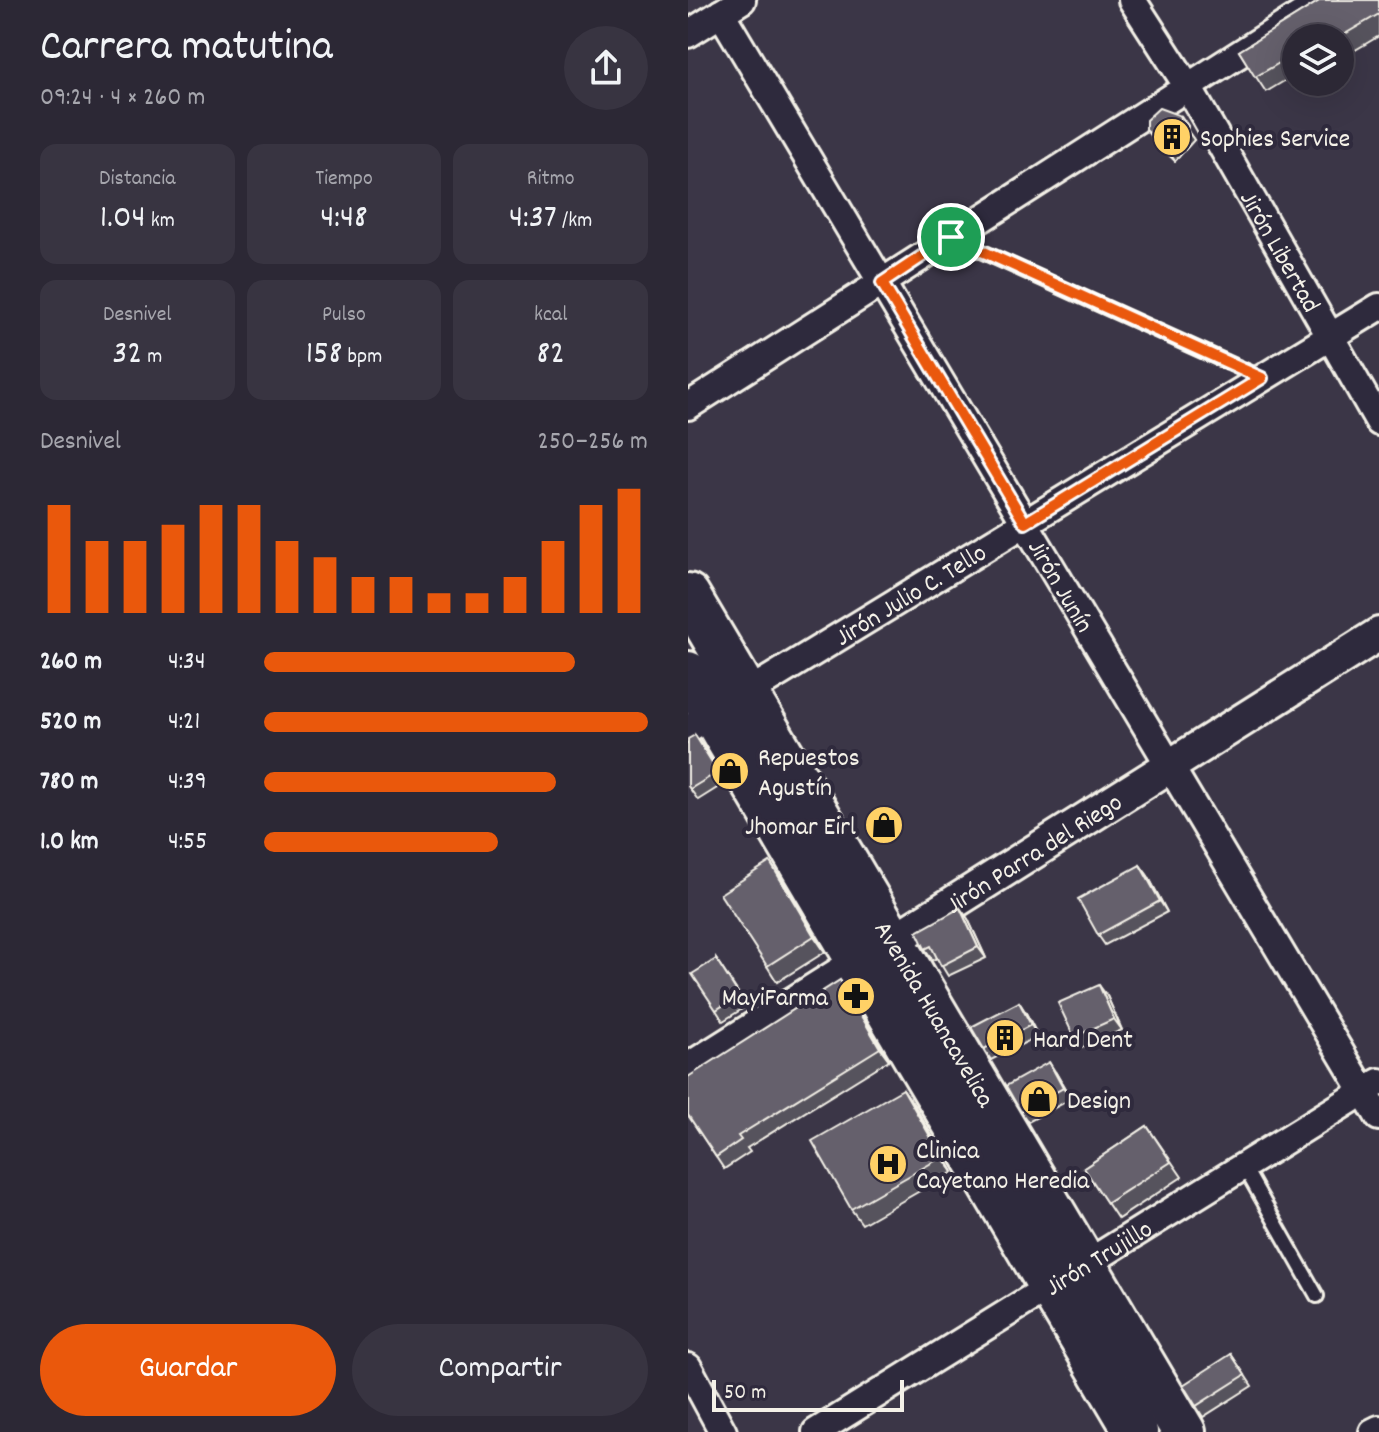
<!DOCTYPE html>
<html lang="es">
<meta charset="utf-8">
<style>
:root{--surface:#2c2835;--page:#383441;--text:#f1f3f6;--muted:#a6a6ad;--line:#484450;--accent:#ea580c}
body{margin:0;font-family:Dekko,sans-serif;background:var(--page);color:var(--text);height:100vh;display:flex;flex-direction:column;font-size:30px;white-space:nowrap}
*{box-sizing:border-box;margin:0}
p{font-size:26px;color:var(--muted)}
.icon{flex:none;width:44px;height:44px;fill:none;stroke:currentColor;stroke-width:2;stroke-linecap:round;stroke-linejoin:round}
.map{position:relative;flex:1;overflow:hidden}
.panel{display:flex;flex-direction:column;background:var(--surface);width:688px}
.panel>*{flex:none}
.buttons{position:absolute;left:594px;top:24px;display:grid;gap:16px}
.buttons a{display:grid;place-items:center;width:72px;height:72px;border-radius:50%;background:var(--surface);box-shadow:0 8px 32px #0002,0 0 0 2px var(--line);font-size:40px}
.scale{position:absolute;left:24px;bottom:20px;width:192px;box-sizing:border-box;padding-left:8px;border:4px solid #f4f1e8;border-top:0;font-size:22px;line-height:28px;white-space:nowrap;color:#f4f1e8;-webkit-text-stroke:6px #2f2a3d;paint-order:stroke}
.pin{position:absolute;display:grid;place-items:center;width:68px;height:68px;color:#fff;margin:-34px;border:4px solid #fff;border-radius:50%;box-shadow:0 2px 8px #0007}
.round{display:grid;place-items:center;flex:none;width:84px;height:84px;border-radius:42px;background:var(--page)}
.head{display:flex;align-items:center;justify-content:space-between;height:136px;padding:0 40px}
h1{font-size:44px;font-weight:600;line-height:60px}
.stats{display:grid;grid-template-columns:repeat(3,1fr);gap:12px;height:136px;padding:8px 40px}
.stats div{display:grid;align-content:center;border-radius:16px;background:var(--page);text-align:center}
.stats b{font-size:34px;font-weight:600}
.stats small{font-size:22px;font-weight:400}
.stats p{font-size:22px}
.chart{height:224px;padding:16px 40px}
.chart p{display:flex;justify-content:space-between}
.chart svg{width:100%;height:144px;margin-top:8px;stroke:var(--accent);stroke-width:6}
.cta{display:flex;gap:16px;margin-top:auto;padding:16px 40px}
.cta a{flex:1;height:92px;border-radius:48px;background:var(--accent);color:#fff;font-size:32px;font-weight:600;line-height:92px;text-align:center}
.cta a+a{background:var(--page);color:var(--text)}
ul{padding:0 40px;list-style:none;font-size:26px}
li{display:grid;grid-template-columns:128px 96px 1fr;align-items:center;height:60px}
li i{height:20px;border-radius:10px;background:var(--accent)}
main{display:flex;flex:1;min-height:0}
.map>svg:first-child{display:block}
</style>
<main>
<section class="panel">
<div class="head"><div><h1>Carrera matutina</h1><p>09:24 · 4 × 260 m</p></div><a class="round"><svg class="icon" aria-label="share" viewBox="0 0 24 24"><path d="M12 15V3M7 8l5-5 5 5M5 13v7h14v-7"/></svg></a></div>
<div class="stats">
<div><p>Distancia</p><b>1.04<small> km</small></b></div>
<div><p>Tiempo</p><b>4:48</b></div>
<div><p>Ritmo</p><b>4:37<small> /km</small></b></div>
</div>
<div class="stats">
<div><p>Desnivel</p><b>32<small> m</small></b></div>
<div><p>Pulso</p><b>158<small> bpm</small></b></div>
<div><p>kcal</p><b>82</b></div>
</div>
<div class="chart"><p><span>Desnivel</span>250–256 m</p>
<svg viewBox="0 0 160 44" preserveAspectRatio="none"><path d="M5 44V11M15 44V22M25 44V22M35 44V17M45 44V11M55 44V11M65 44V22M75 44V27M85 44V33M95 44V33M105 44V38M115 44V38M125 44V33M135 44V22M145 44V11M155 44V6"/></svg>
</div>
<ul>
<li><b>260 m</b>4:34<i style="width:81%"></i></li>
<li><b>520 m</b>4:21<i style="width:100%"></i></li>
<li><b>780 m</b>4:39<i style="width:76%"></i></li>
<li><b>1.0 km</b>4:55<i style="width:61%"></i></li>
</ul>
<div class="cta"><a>Guardar</a><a>Compartir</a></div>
</section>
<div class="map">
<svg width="691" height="1432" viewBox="0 0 691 1432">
<rect width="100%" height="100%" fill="#3b3647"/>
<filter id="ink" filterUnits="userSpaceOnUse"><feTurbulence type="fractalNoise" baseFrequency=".0125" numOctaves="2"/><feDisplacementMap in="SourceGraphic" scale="16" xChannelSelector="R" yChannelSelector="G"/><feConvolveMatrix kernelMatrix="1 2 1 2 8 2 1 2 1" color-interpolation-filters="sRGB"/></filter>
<g filter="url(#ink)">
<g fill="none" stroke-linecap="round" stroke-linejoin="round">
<defs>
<g id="service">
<path d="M266,239L574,378"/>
<path d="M555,1165L629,1296"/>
</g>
<g id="minor">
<path id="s1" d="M444,0L500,87L691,422"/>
<path id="s2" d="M33,13L691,1117"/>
<path d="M0,34L54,0"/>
<path d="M0,406L636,0"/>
<path id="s3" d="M0,729L691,307"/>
<path d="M0,1367L35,1432"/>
<path id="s4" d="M128,1432L691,1082"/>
<path d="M685,1432L691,1429"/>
</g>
<g id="tertiary">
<path id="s5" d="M0,1070L691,634"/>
</g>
<g id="trunk">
<path id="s6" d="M0,595L496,1432"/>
<path d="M0,673L448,1432"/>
</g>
</defs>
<use href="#service" stroke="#f4f1e8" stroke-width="18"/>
<use href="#minor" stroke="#f4f1e8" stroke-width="32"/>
<use href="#tertiary" stroke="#f4f1e8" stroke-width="38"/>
<use href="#trunk" stroke="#f4f1e8" stroke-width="48"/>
<use href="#service" stroke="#2f2a3d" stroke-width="12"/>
<use href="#minor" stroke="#2f2a3d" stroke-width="26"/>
<use href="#tertiary" stroke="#2f2a3d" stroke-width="32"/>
<use href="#trunk" stroke="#2f2a3d" stroke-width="42"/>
</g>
<g fill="#57535d" stroke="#f4f1e8" stroke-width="2">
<path d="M633,0H691V36L652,59V38H608V82H613L608,85L603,77L578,92L551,51Z"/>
<path d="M493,116L500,126L499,130L506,140L487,161L466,141L458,130Z"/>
<path d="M7,735L37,783L10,800L0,786Z"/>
<path d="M452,865L460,876L479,912L417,945L410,935Z"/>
<path d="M93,878L137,952L89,982L79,966Z"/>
<path d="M272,908L280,919L298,958L260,976L249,958L245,960L237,949Z"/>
<path d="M28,959L59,1006L35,1021L28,1010Z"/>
<path d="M160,991L201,1060L59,1148L62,1152L36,1169L0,1115Z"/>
<path d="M419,996L434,1030L393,1048L386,1037Z"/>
<path d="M331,1002L338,1013L350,1036L303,1060L296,1049Z"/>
<path d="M368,1073L383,1099L340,1122L333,1112Z"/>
<path d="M215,1089L226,1105L265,1172L174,1224L163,1209Z"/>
<path d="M459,1126L494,1177L430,1219L396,1168Z"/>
<path d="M543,1354L564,1386L515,1417L508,1406Z"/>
</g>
<g fill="#47444c" stroke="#f4f1e8" stroke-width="2">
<path d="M493,116L500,126L499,130L506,140L487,161L480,150Z"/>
<path d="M7,735L15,746L37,783L30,772Z"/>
<path d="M82,862L93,878L137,952L126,936Z"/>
<path d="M452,865L460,876L479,912L472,901Z"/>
<path d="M272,908L280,919L298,958L290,947Z"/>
<path d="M152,980L160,991L201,1060L192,1048Z"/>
<path d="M411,985L419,996L434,1030L426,1019Z"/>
<path d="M331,1002L338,1013L350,1036L343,1025Z"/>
<path d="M361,1062L368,1073L383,1099L375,1088Z"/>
<path d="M215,1089L226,1105L265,1172L254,1157Z"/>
</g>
<g fill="#65616c" stroke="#f4f1e8" stroke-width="2">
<path d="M633,0H691V14L650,38H608V63L598,69L593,62L567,77L551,51Z"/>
<path d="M471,108L493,116L490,122L499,130L480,150L458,130V120Z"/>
<path d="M7,735L30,772L2,789L0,786V739Z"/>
<path d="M82,862L126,936L79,966L32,894Z"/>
<path d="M452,865L472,901L410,935L390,899Z"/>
<path d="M272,908L290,947L253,966L243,946L237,949L229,932Z"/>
<path d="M28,959L51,995L28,1010L4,974Z"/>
<path d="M152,980L192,1048L50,1136L53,1140L28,1157L0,1115V1077Z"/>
<path d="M411,985L426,1019L386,1037L370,1003Z"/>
<path d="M331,1002L343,1025L296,1049L283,1027Z"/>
<path d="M361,1062L375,1088L333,1112L318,1086Z"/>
<path d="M215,1089L254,1157L163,1209L124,1141Z"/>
<path d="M459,1126L483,1162L419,1203L396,1168Z"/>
<path d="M543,1354L557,1375L508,1406L495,1385Z"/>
</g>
</g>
<g fill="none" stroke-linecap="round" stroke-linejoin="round" filter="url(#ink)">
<defs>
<path id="route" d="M263,237L574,378L337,523L194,283Z"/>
</defs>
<use href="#route" stroke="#fff" stroke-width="16"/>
<use href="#route" stroke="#ea580c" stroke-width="10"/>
</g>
<defs>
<symbol id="building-disc" viewBox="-11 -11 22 22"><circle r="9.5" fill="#ffd166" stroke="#2f2a3d"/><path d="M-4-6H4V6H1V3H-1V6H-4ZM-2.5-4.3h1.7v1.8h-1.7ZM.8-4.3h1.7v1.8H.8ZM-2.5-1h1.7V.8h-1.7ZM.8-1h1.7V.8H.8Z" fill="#111"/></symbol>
<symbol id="shop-disc" viewBox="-11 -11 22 22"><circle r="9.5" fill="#ffd166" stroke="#2f2a3d"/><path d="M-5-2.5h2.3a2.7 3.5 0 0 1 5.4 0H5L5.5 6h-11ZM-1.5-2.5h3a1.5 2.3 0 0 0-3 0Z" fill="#111"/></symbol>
<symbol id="pharmacy-disc" viewBox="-11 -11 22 22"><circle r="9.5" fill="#ffd166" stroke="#2f2a3d"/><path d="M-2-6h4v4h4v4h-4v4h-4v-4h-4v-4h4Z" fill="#111"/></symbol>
<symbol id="hospital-disc" viewBox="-11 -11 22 22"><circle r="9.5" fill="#ffd166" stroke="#2f2a3d"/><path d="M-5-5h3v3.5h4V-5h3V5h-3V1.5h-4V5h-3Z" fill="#111"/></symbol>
</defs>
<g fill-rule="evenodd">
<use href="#building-disc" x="462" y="115" width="44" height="44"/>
<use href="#shop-disc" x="20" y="749" width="44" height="44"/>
<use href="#shop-disc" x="174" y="803" width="44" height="44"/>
<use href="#pharmacy-disc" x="146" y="974" width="44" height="44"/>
<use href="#building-disc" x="295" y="1016" width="44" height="44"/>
<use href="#shop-disc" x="329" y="1077" width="44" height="44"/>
<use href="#hospital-disc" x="178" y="1142" width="44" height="44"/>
</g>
<g text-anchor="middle" stroke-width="8" stroke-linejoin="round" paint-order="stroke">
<g font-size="26" fill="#f4f1e8" stroke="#2f2a3d" text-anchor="start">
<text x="512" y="146">Sophies Service</text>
<text x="70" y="765">Repuestos<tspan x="70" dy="30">Agustín</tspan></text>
<text x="168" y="834" text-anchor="end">Jhomar Eirl</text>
<text x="140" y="1005" text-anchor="end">MayiFarma</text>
<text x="345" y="1047">Hard Dent</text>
<text x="379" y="1108">Design</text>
<text x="228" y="1158">Clinica<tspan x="228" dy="30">Cayetano Heredia</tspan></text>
</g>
<g font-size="26" fill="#f4f1e8" stroke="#2f2a3d">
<text dy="9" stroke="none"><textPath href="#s1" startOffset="292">Jirón Libertad</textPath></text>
<text dy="9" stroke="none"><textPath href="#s2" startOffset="666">Jirón Junín</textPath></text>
<text dy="9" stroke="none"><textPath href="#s3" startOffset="260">Jirón Julio C. Tello</textPath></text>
<text dy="9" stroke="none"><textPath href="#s5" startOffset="408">Jirón Parra del Riego</textPath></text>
<text dy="9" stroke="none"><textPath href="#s6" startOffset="486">Avenida Huancavelica</textPath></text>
<text dy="9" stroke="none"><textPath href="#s4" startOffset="332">Jirón Trujillo</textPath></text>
</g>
</g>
</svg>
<div class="buttons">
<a><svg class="icon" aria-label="layers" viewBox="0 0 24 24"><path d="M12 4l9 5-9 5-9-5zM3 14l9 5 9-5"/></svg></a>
</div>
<div class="scale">50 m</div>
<div class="pin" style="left:263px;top:237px;background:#1e9e55"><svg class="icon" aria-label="arrive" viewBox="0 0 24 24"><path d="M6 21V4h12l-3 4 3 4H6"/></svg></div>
</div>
</main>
